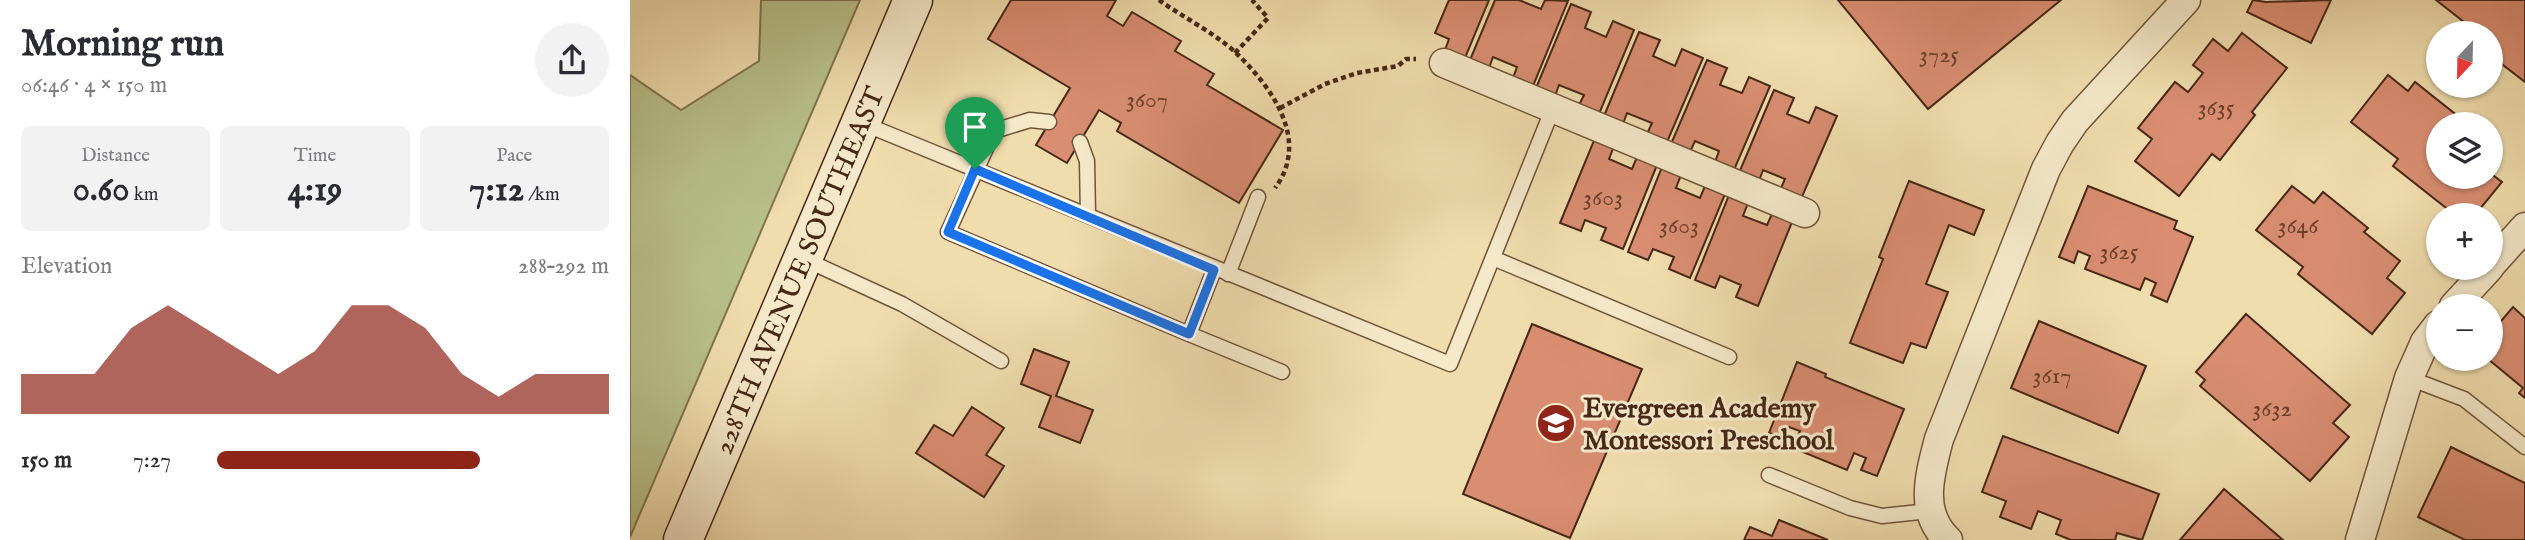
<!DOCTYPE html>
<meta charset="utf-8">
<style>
:root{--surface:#fff;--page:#f2f2f3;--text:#2b2b33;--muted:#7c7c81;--accent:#8f2418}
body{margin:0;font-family:"IM FELL English",serif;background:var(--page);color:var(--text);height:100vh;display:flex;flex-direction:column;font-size:26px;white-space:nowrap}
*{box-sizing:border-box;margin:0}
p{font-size:23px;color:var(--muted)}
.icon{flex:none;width:38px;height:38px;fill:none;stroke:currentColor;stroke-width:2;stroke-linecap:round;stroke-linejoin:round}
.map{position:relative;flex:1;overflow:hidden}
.drawer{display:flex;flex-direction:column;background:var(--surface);width:630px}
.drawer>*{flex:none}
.needle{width:46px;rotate:202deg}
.buttons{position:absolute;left:1796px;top:21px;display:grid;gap:14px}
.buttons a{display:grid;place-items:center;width:77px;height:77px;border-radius:50%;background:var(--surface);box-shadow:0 2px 5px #0004;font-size:35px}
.pin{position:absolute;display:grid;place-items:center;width:60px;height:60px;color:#fff;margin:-72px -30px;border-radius:50% 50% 50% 0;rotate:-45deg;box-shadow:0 0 7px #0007}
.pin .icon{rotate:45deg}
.round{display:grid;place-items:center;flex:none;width:74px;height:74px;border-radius:37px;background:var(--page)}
.headline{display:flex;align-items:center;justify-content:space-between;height:119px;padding:0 21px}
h1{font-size:38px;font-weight:700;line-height:52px}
.stats{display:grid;grid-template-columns:repeat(3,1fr);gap:10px;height:119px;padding:7px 21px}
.stats div{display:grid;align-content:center;border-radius:10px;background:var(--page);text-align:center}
.stats b{font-size:35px;font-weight:700}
.stats small{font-size:19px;font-weight:400}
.stats p{font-size:19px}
.chart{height:196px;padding:14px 21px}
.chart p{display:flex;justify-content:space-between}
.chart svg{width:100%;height:126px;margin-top:7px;fill:var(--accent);opacity:.7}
ul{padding:0 21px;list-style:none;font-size:23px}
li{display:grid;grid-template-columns:112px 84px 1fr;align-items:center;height:52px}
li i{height:18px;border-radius:9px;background:var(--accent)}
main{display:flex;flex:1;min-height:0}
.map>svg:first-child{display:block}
</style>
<main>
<section class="drawer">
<div class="headline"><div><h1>Morning run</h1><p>06:46 · 4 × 150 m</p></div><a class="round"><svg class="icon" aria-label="share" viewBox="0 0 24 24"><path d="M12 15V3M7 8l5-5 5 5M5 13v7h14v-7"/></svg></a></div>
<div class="stats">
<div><p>Distance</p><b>0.60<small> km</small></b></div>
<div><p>Time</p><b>4:19</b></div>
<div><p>Pace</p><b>7:12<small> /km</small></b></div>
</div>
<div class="chart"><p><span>Elevation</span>288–292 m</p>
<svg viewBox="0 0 160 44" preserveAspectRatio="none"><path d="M0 44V30L10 30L20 30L30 14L40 6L50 14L60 22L70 30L80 22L90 6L100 6L110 14L120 30L130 38L140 30L150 30L160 30V44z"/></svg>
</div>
<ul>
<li><b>150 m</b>7:27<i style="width:67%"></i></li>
</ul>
</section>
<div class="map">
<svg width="1895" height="540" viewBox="0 0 1895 540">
<rect width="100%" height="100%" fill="#f0ddad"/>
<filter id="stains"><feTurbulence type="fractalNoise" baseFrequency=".00286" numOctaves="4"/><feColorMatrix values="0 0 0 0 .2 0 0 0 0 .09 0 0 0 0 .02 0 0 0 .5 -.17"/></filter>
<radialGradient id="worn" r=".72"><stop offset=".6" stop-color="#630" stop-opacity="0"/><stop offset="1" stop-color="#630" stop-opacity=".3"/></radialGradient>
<path fill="#b8c18a" stroke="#807450" stroke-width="2" d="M131,0H230L0,537V75L51,110L129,61Z"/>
<g fill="#d98d71" stroke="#472716" stroke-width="2">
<path d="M381,0H486L477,16L493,26L502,12L551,41L545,51L584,74L577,85L653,130L609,203L487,131L491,123L469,110L437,163L406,145L440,88L358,39Z"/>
<path d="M819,0H859L835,58L815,50L819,39L805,33Z"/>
<path d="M865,0H889L911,9L915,0L938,1L903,86L883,78L887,67L863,57L859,68L840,60Z"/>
<path d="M1208,0H1431L1298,109Z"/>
<path d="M1623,0L1636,2L1701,0L1681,43L1617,12Z"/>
<path d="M1806,0H1895V82L1860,55V33H1848Z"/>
<path d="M941,4L961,12L955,28L976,37L983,21L1004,30L969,114L949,105L954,95L929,85L925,96L906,88Z"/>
<path d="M1009,32L1030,40L1023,56L1045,66L1052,49L1073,58L1037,142L1017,134L1022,123L997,113L993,124L974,116Z"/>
<path d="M1612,33L1657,68L1622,112L1625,115L1590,160L1582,154L1549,196L1505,161L1522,139L1508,128L1545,82L1558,92L1573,73L1563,65L1583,39L1598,51Z"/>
<path d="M1077,60L1097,68L1090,85L1112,93L1119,77L1140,86L1104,170L1085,162L1089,151L1065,141L1060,152L1041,144Z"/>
<path d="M1758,75L1778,91L1785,82L1829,117L1823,124H1808V177H1860V173L1872,182L1845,215H1825L1763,166L1768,159L1721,122Z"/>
<path d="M1144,90L1164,98L1157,114L1179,123L1186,107L1207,116L1171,199L1150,190L1155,179L1133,170L1129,181L1109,173Z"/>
<path d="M965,138L984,146L979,159L1002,169L1007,157L1027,165L993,249L971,240L976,228L955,220L951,231L930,223Z"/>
<path d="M1032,167L1051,175L1046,188L1070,198L1075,186L1095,194L1060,278L1039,269L1044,257L1023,249L1018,260L998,252Z"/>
<path d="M1279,181L1354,210L1344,235L1319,225L1296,284L1318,292L1296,348L1281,343L1273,363L1220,343L1253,259L1249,257Z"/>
<path d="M1458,186L1547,221L1544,229L1563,237L1537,302L1521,295L1526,283L1515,278L1510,290L1455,269L1460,256L1448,251L1444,263L1429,257Z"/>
<path d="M1662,186L1684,203L1693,192L1738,228L1734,232L1770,261L1757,278L1775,293L1742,334L1668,274L1673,267L1626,230Z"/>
<path d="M1099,195L1118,203L1113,216L1137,225L1142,214L1162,222L1128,306L1106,297L1111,285L1090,276L1085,288L1065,280Z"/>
<path d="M1883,307L1895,318V398L1889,393L1893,388L1858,359H1860V334Z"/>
<path d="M1616,314L1720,405L1703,423L1719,437L1680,481L1570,386L1575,380L1566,372Z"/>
<path d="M1409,321L1516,366L1488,433L1381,388Z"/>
<path d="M902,324L1012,369L940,538L833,494Z"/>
<path d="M404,349L439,362L426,396L463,410L450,443L409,427L421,396L391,384Z"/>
<path d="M1167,362L1196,374L1195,377L1274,409L1247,476L1231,470L1236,458L1224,453L1217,470L1163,448L1170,431L1159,427L1154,439L1139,433Z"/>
<path d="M342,407L374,428L356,455L374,466L354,497L286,453L304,425L323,436Z"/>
<path d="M1373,436L1529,494L1512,540L1487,533L1485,540H1441L1426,534L1431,520L1408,511L1401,529L1370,517L1376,501L1352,492Z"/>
<path d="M1821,447L1895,483V540H1835L1788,517Z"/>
<path d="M1594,489L1653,540H1550Z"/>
<path d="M1149,520L1198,540H1114L1120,527L1142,536Z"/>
</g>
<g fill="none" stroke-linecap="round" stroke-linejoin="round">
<defs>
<g id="lane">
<path d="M419,122L400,120L364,131L318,232L559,334"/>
<path d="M232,123L820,364L923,108"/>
<path d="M450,142L457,161L458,215"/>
<path d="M863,258L1099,357"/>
<path d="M174,259L272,304L371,361"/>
<path d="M584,270L559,334L652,372"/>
<path d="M598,274L628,197"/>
<path d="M1779,378L1834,399L1895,447"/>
<path d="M1139,475L1220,508L1252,516L1299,511"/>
</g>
<g id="street">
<path d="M814,63L1175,213"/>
<path d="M1860,266L1895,227"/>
<path d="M1824,306L1859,268"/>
<path d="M1318,540C1288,512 1300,474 1309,439L1416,169L1430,143L1445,121L1556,0"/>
<path d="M1730,540L1779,378L1795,342L1808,325"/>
</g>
<path id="secondary" d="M53,540L283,0"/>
</defs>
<use href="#lane" stroke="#71543c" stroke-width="17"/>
<use href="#street" stroke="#71543c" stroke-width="31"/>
<use href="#secondary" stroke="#472716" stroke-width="41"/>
<g stroke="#472716" stroke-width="4.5" stroke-dasharray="5 3.5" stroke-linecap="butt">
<path d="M529,0C551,16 586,34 605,52C641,86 681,140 645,188"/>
<path d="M605,53L638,18L622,0"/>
<path d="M650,108L695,84L727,73L768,66L776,59H786"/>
</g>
<use href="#lane" stroke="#f5e9ca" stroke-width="14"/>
<use href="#street" stroke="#f5e9ca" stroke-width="28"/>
<use href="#secondary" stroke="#f5e9ca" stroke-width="38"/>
</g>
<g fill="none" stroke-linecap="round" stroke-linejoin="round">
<defs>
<path id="route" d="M345,169L584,270L559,334L318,232Z"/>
</defs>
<use href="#route" stroke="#fff" stroke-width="14"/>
<use href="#route" stroke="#1a73e8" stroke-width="9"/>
</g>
<defs>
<symbol id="school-disc" viewBox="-11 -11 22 22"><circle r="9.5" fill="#8f2418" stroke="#f5e9ca"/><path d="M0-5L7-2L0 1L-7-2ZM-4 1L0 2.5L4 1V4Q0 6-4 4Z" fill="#fff"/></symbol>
</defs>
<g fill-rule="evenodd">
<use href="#school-disc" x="904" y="401" width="44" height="44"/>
</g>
<g text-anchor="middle" stroke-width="6" stroke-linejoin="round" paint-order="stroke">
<g font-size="24" fill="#6c402d">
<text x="1309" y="62">3725</text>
<text x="517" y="107">3607</text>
<text x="1586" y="115">3635</text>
<text x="973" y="205">3603</text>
<text x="1049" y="233">3603</text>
<text x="1668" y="233">3646</text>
<text x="1489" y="259">3625</text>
<text x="1422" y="383">3617</text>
<text x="1642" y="416">3632</text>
</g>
<g font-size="28" fill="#472716" stroke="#f5e9ca">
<text transform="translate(168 270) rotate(-67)" y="10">228TH AVENUE SOUTHEAST</text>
</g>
<g font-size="28" font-weight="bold" fill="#472716" stroke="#f5e9ca" text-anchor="start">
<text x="953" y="417">Evergreen Academy<tspan x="953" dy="32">Montessori Preschool</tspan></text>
</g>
</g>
<rect width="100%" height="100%" filter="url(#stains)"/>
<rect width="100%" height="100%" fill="url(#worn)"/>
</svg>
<div class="buttons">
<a><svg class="needle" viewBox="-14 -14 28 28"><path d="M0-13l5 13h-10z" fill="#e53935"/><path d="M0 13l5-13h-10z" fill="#7c7c81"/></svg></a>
<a><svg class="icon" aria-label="layers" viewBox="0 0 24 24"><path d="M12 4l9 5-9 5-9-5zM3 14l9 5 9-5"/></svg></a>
<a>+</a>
<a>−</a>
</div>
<div class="pin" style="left:345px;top:169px;background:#1e9e55"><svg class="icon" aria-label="arrive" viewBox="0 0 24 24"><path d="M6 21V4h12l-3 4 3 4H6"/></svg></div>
</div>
</main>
